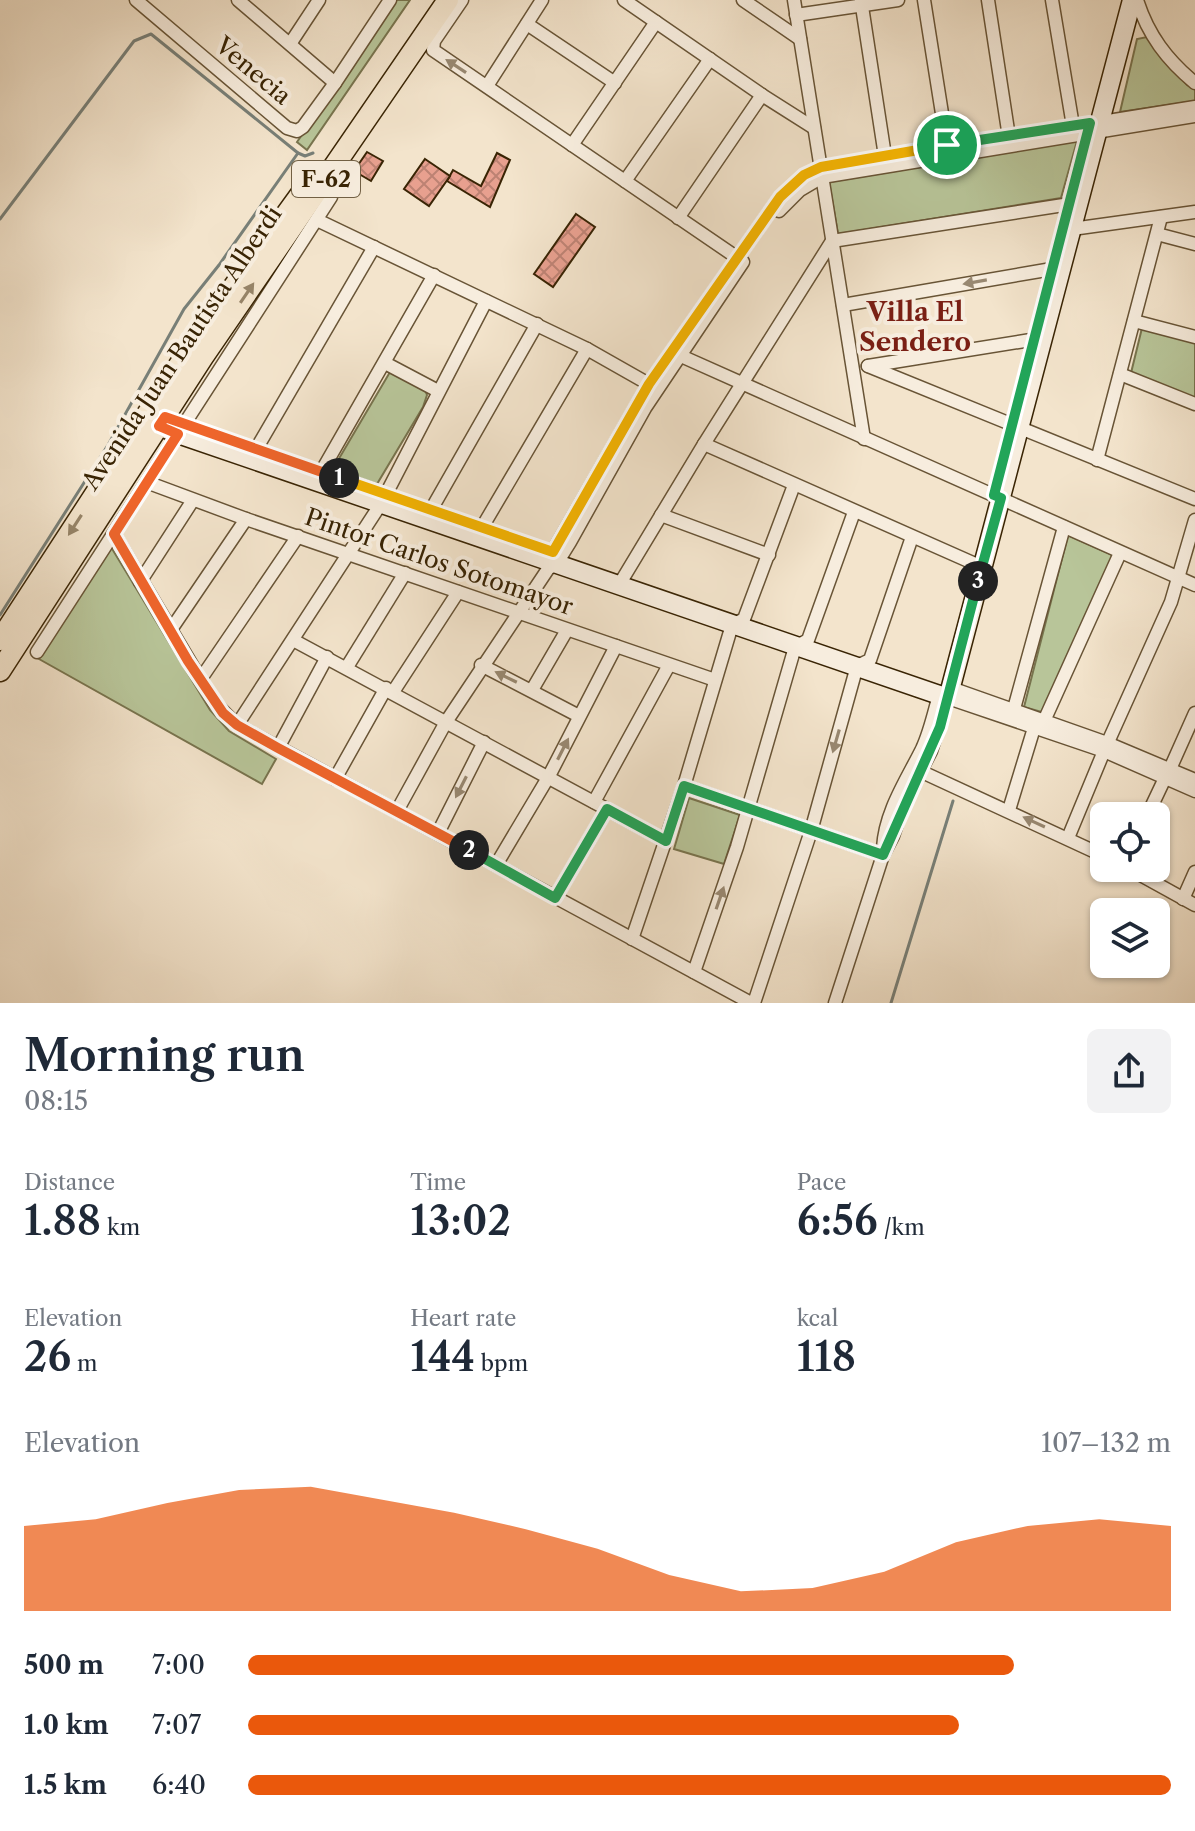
<!DOCTYPE html>
<meta charset="utf-8">
<style>
:root{--surface:#fff;--page:#f2f2f3;--text:#1f2937;--muted:#747a83;--accent:#ea580c}
body{margin:0;font-family:"Libre Caslon Text",serif;background:var(--page);color:var(--text);height:100vh;display:flex;flex-direction:column;font-size:30px;white-space:nowrap}
*{box-sizing:border-box;margin:0}
p{font-size:26px;color:var(--muted)}
.icon{flex:none;width:44px;height:44px;fill:none;stroke:currentColor;stroke-width:2;stroke-linecap:round;stroke-linejoin:round}
.map{position:relative;height:1003px;overflow:hidden}
.panel{display:flex;flex-direction:column;background:var(--surface);flex:1}
.panel>*{flex:none}
.fabs{position:absolute;left:1090px;top:802px;display:grid;gap:16px}
.fabs a{display:grid;place-items:center;width:80px;height:80px;border-radius:12px;background:var(--surface);box-shadow:0 2px 6px #0004;font-size:40px}
.pin{position:absolute;display:grid;place-items:center;width:68px;height:68px;color:#fff;margin:-34px;border:4px solid #fff;border-radius:50%;box-shadow:0 2px 8px #0007}
.km{position:absolute;width:40px;height:40px;margin:-20px;border-radius:50%;background:#222;color:#fff;font-size:22px;line-height:40px;text-align:center}
.round{display:grid;place-items:center;flex:none;width:84px;height:84px;border-radius:12px;background:var(--page)}
.summary{display:flex;align-items:center;justify-content:space-between;height:136px;padding:0 24px}
h1{font-size:44px;font-weight:600;line-height:60px}
.metrics{display:grid;grid-template-columns:repeat(3,1fr);gap:12px;height:136px;padding:8px 24px}
.metrics div{display:grid;align-content:center}
.metrics b{font-size:40px;font-weight:600}
.metrics small{font-size:22px;font-weight:400}
.metrics p{font-size:22px}
.chart{height:224px;padding:16px 24px}
.chart p{display:flex;justify-content:space-between}
.chart svg{width:100%;height:144px;margin-top:8px;fill:var(--accent);opacity:.7}
ul{padding:0 24px;list-style:none;font-size:26px}
li{display:grid;grid-template-columns:128px 96px 1fr;align-items:center;height:60px}
li i{height:20px;border-radius:10px;background:var(--accent)}
.map>svg:first-child{display:block}
</style>
<div class="map">
<svg width="1195" height="1003" viewBox="0 0 1195 1003">
<defs>
<pattern id="building-cross-hatch" width="8" height="8" patternUnits="userSpaceOnUse" patternTransform="scale(2)"><rect width="8" height="8" fill="#e8a08f"/><path d="M0 0l8 8M0 8l8-8" fill="none" stroke="#bd8273"/></pattern>
</defs>
<rect width="100%" height="100%" fill="#f3e4cc"/>
<filter id="stains"><feTurbulence type="fractalNoise" baseFrequency=".0025" numOctaves="4"/><feColorMatrix values="0 0 0 0 .2 0 0 0 0 .09 0 0 0 0 .02 0 0 0 .5 -.17"/></filter>
<radialGradient id="worn" r=".72"><stop offset=".6" stop-color="#630" stop-opacity="0"/><stop offset="1" stop-color="#630" stop-opacity=".3"/></radialGradient>
<g fill="#b8c599" stroke="#78744e" stroke-width="2">
<path d="M396,0H410L307,150L297,142Z"/>
<path d="M1147,37L1187,85L1195,89V101L1120,112L1137,39Z"/>
<path d="M1077,141L1061,198L838,234L829,182Z"/>
<path d="M1142,328L1195,342V399L1131,373Z"/>
<path d="M390,372L425,390L427,395L423,407L377,484L338,471L334,467Z"/>
<path d="M1068,535L1117,557L1045,713L1024,707Z"/>
<path d="M111,547L210,710L229,731L276,759L262,784L39,659Z"/>
<path d="M689,798L740,815L724,864L674,849Z"/>
</g>
<g fill="none" stroke-linecap="round" stroke-linejoin="round">
<g stroke="#787f77" stroke-width="3">
<path d="M0,219L134,41L151,34L298,153L305,156L313,153"/>
<path d="M0,615L108,445L184,309L219,265L298,153"/>
<path d="M891,1003L953,801"/>
</g>
</g>
<g fill="url(#building-cross-hatch)" stroke="#392404" stroke-width="2">
<path d="M367,152L383,161L371,181L354,171Z"/>
<path d="M497,153L510,160L490,207L447,181L453,170L481,186Z"/>
<path d="M425,159L450,176L429,206L404,189Z"/>
<path d="M576,214L595,227L553,287L534,274Z"/>
</g>
<g fill="none" stroke-linecap="round" stroke-linejoin="round">
<defs>
<g id="street">
<path d="M136,0L287,128L297,131L303,127L335,83L390,0"/>
<path d="M238,0L335,83"/>
<path d="M462,0L434,41L433,50L742,261"/>
<path d="M624,0L762,95L814,128"/>
<path d="M743,0L800,39"/>
<path d="M794,0L864,439"/>
<path d="M861,0L885,156"/>
<path d="M924,0L947,145"/>
<path d="M988,0L1009,137"/>
<path d="M1052,0L1073,126"/>
<path d="M1137,0C1148,35 1167,60 1195,83"/>
<path d="M796,15L898,0"/>
<path d="M527,24L615,83"/>
<path d="M290,44L319,0"/>
<path d="M487,86L542,0"/>
<path d="M572,145L656,22"/>
<path d="M625,181L710,59"/>
<path d="M779,211L800,190L822,177L1195,116"/>
<path d="M678,218L762,95"/>
<path d="M317,220L587,349L654,387"/>
<path d="M1072,229L1195,212"/>
<path d="M1157,234L1195,244"/>
<path d="M843,305L1052,269"/>
<path d="M1134,321L1195,337"/>
<path d="M681,356L1195,585"/>
<path d="M385,363L438,391"/>
<path d="M868,366L1195,499"/>
<path d="M868,366L1043,338"/>
<path d="M1120,374L1195,404"/>
<path d="M704,444L982,567"/>
<path d="M251,458L374,247"/>
<path d="M1097,460L1161,217"/>
<path d="M316,481L434,275"/>
<path d="M149,483L246,519L715,680"/>
<path d="M661,515L769,555"/>
<path d="M427,517L537,324"/>
<path d="M114,534L214,702L237,725L751,1003"/>
<path d="M477,536L587,349"/>
<path d="M551,567L557,563L570,542L645,408L743,262"/>
<path d="M140,582L193,500"/>
<path d="M619,585L704,444L832,241L1070,204"/>
<path d="M170,631L246,519"/>
<path d="M293,640L666,841"/>
<path d="M37,652L331,197"/>
<path d="M481,665L579,716"/>
<path d="M347,667L405,573"/>
<path d="M200,680L298,536"/>
<path d="M951,688L1107,743L1195,780"/>
<path d="M532,690L567,630"/>
<path d="M393,692L458,592"/>
<path d="M1012,716L1064,527"/>
<path d="M237,725L382,502L486,301"/>
<path d="M278,748L327,657"/>
<path d="M1170,769L1195,713"/>
<path d="M920,771L1104,856"/>
<path d="M335,779L386,688"/>
<path d="M684,786L883,855"/>
<path d="M594,802L669,665"/>
<path d="M1009,810L1034,728L1044,721L1120,553"/>
<path d="M397,811L446,722L548,569V560L649,384L780,197C793,185 805,175 821,167L1195,107"/>
<path d="M1147,816L1165,778"/>
<path d="M438,833L484,742"/>
<path d="M1068,838L1104,751L1171,602L1195,520"/>
<path d="M883,848C885,812 906,781 922,749C930,732 934,713 939,695"/>
<path d="M496,865L549,776L616,646"/>
<path d="M1128,868L1195,905"/>
<path d="M555,898L607,809"/>
<path d="M1183,899L1195,872"/>
<path d="M632,939L684,786L732,625L744,619L794,485"/>
<path d="M694,972L737,847L795,647L808,640L854,512"/>
<path d="M754,1003L811,831L857,666L870,660L912,537"/>
<path d="M835,1003L883,855L893,836L904,803L931,751L948,698L1104,751L1195,791"/>
</g>
<path id="secondary" d="M151,417L159,426L178,434L948,698L1132,0"/>
<g id="primary">
<path d="M0,640L200,333L308,184"/>
<path d="M0,671L203,357L448,0"/>
</g>
</defs>
<use href="#street" stroke="#685436" stroke-width="15"/>
<use href="#secondary" stroke="#392404" stroke-width="21"/>
<use href="#primary" stroke="#392404" stroke-width="23"/>
<use href="#street" stroke="#f7edde" stroke-width="12"/>
<use href="#secondary" stroke="#f7edde" stroke-width="18"/>
<use href="#primary" stroke="#f3e4cc" stroke-width="20"/>
</g>
<defs><path id="oneway-solid" d="M-6-.8H1V-3.2L6.5 0L1 3.2V.8H-6Z" transform="scale(2)"/></defs>
<g fill="#988871">
<use href="#oneway-solid" transform="translate(456 66) rotate(-147)"/>
<use href="#oneway-solid" transform="translate(975 282) rotate(170)"/>
<use href="#oneway-solid" transform="translate(506 677) rotate(-154)"/>
<use href="#oneway-solid" transform="translate(836 741) rotate(106)"/>
<use href="#oneway-solid" transform="translate(563 749) rotate(-63)"/>
<use href="#oneway-solid" transform="translate(461 787) rotate(117)"/>
<use href="#oneway-solid" transform="translate(1034 822) rotate(-155)"/>
<use href="#oneway-solid" transform="translate(720 898) rotate(-71)"/>
</g>
<g fill="#968468">
<use href="#oneway-solid" transform="translate(247 293) rotate(-56)"/>
<use href="#oneway-solid" transform="translate(75 525) rotate(123)"/>
</g>
<g fill="none" stroke-linecap="round" stroke-linejoin="round">
<defs>
<path id="split-1" d="M339,478L553,552L649,384L780,197L804,175L821,167L947,145"/>
<path id="split-2" d="M339,478L165,417L159,426L178,434L114,534L188,661L223,713L237,725L278,748L469,850"/>
<path id="split-3" d="M469,850L555,898L607,809L666,841L684,786L883,855L940,727L978,581"/>
<path id="split-4" d="M947,145L1090,123L994,495L1001,498L978,581"/>
</defs>
<use href="#split-1" stroke="#fff" stroke-width="16"/>
<use href="#split-2" stroke="#fff" stroke-width="16"/>
<use href="#split-3" stroke="#fff" stroke-width="16"/>
<use href="#split-4" stroke="#fff" stroke-width="16"/>
<use href="#split-1" stroke="#f5b400" stroke-width="10"/>
<use href="#split-2" stroke="#f0652b" stroke-width="10"/>
<use href="#split-3" stroke="#22a559" stroke-width="10"/>
<use href="#split-4" stroke="#22a559" stroke-width="10"/>
</g>
<g text-anchor="middle" stroke-width="8" stroke-linejoin="round" paint-order="stroke">
<rect fill="#f7edde" stroke="#726045" stroke-width="2" x="292" y="161" width="68" height="36" rx="6"/>
<g font-size="22" font-weight="bold" fill="#392404">
<text x="326" y="187">F-62</text>
</g>
<g font-size="24" fill="#392404" stroke="#f7edde">
<text transform="translate(253 71) rotate(40)" y="8">Venecia</text>
<text transform="translate(182 348) rotate(-56)" y="8">Avenida Juan Bautista Alberdi</text>
<text transform="translate(439 562) rotate(19)" y="8">Pintor Carlos Sotomayor</text>
</g>
<g font-size="26" font-weight="bold" fill="#7a1f14" stroke="#f7edde">
<text x="915" y="321">Villa El<tspan x="915" dy="30">Sendero</tspan></text>
</g>
</g>
<rect width="100%" height="100%" filter="url(#stains)"/>
<rect width="100%" height="100%" fill="url(#worn)"/>
</svg>
<div class="fabs">
<a><svg class="icon" aria-label="locate" viewBox="0 0 24 24"><circle cx="12" cy="12" r="6"/><path d="M12 2v4M12 18v4M2 12h4M18 12h4"/></svg></a>
<a><svg class="icon" aria-label="layers" viewBox="0 0 24 24"><path d="M12 4l9 5-9 5-9-5zM3 14l9 5 9-5"/></svg></a>
</div>
<div class="pin" style="left:947px;top:145px;background:#1e9e55"><svg class="icon" aria-label="arrive" viewBox="0 0 24 24"><path d="M6 21V4h12l-3 4 3 4H6"/></svg></div>
<b class="km" style="left:339px;top:478px">1</b>
<b class="km" style="left:469px;top:850px">2</b>
<b class="km" style="left:978px;top:581px">3</b>
</div>
<section class="panel">
<div class="summary"><div><h1>Morning run</h1><p>08:15</p></div><a class="round"><svg class="icon" aria-label="share" viewBox="0 0 24 24"><path d="M12 15V3M7 8l5-5 5 5M5 13v7h14v-7"/></svg></a></div>
<div class="metrics">
<div><p>Distance</p><b>1.88<small> km</small></b></div>
<div><p>Time</p><b>13:02</b></div>
<div><p>Pace</p><b>6:56<small> /km</small></b></div>
</div>
<div class="metrics">
<div><p>Elevation</p><b>26<small> m</small></b></div>
<div><p>Heart rate</p><b>144<small> bpm</small></b></div>
<div><p>kcal</p><b>118</b></div>
</div>
<div class="chart"><p><span>Elevation</span>107–132 m</p>
<svg viewBox="0 0 160 44" preserveAspectRatio="none"><path d="M0 44V18L10 16L20 11L30 7L40 6L50 10L60 14L70 19L80 25L90 33L100 38L110 37L120 32L130 23L140 18L150 16L160 18V44z"/></svg>
</div>
<ul>
<li><b>500 m</b>7:00<i style="width:83%"></i></li>
<li><b>1.0 km</b>7:07<i style="width:77%"></i></li>
<li><b>1.5 km</b>6:40<i style="width:100%"></i></li>
</ul>
</section>
